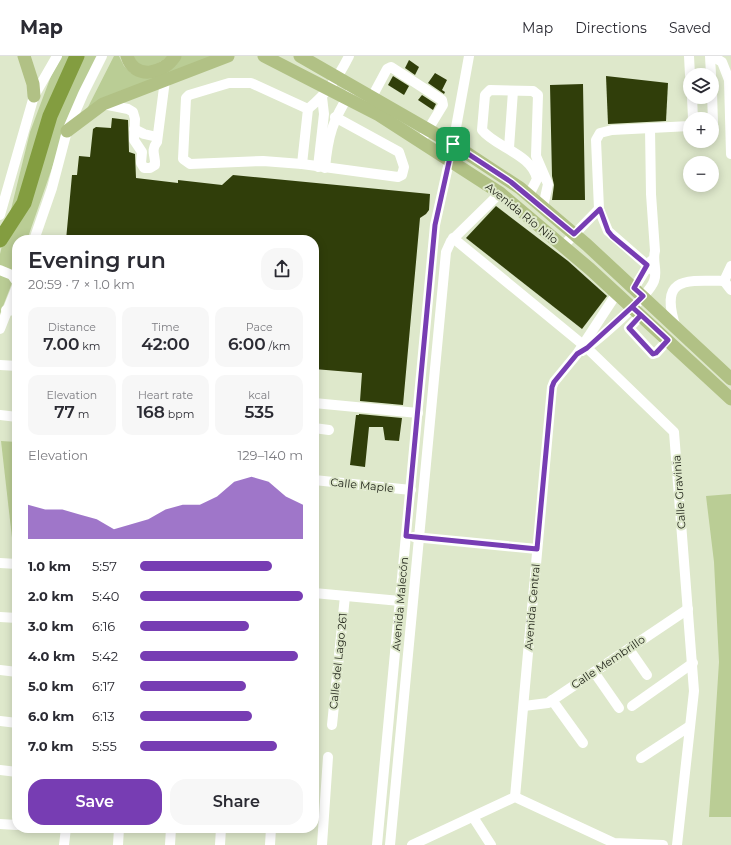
<!DOCTYPE html>
<meta charset="utf-8">
<style>
:root{--surface:#fff;--page:#f7f7f7;--text:#2b2b33;--muted:#7c7c81;--line:#e1e1e2;--accent:#773db3}
body{margin:0;font-family:Montserrat,sans-serif;background:var(--page);color:var(--text);height:100vh;display:flex;flex-direction:column;font-size:15px;white-space:nowrap}
*{box-sizing:border-box;margin:0}
p{font-size:13px;color:var(--muted)}
.icon{flex:none;width:22px;height:22px;fill:none;stroke:currentColor;stroke-width:2;stroke-linecap:round;stroke-linejoin:round}
.map{position:relative;flex:1;overflow:hidden}
.side{position:absolute;left:12px;top:179px;width:307px;height:598px;display:flex;flex-direction:column;background:var(--surface);border-radius:16px;box-shadow:0 2px 10px #0003}
.side>*{flex:none}
.fabs{position:absolute;left:683px;top:12px;display:grid;gap:8px}
.fabs a{display:grid;place-items:center;width:36px;height:36px;border-radius:50%;background:var(--surface);box-shadow:0 2px 10px #0003;font-size:20px}
.pin{position:absolute;display:grid;place-items:center;width:34px;height:34px;color:#fff;margin:-17px;border-radius:8px;box-shadow:0 2px 6px #0006}
.round{display:grid;place-items:center;flex:none;width:42px;height:42px;border-radius:16px;background:var(--page)}
.headline{display:flex;align-items:center;justify-content:space-between;height:68px;padding:0 16px}
h1{font-size:22px;font-weight:600;line-height:30px}
.stats{display:grid;grid-template-columns:repeat(3,1fr);gap:6px;height:68px;padding:4px 16px}
.stats div{display:grid;align-content:center;border-radius:10px;background:var(--page);text-align:center}
.stats b{font-size:17px;font-weight:600}
.stats small{font-size:11px;font-weight:400}
.stats p{font-size:11px}
.chart{height:112px;padding:8px 16px}
.chart p{display:flex;justify-content:space-between}
.chart svg{width:100%;height:72px;margin-top:4px;fill:var(--accent);opacity:.7}
.button{display:flex;gap:8px;margin-top:auto;padding:8px 16px}
.button a{flex:1;height:46px;border-radius:16px;background:var(--accent);color:#fff;font-size:16px;font-weight:600;line-height:46px;text-align:center}
.button a+a{background:var(--page);color:var(--text)}
ul{padding:0 16px;list-style:none;font-size:13px}
li{display:grid;grid-template-columns:64px 48px 1fr;align-items:center;height:30px}
li i{height:10px;border-radius:5px;background:var(--accent)}
header{display:flex;align-items:center;gap:24px;box-sizing:border-box;height:56px;padding:0 20px;background:var(--surface);border-bottom:1px solid var(--line)}
header strong{font-size:19px}
nav{display:flex;gap:22px;margin-inline-start:auto;font-size:14px}
.map>svg:first-child{display:block}
</style>
<header>
<strong>Map</strong>
<nav><a>Map</a><a>Directions</a><a>Saved</a></nav>
</header>
<div class="map">
<svg width="731" height="789" viewBox="0 0 731 789">
<rect width="100%" height="100%" fill="#dee8cb"/>
<g fill="#bacd95">
<path d="M62,0H100L60,89L27,184H17V214L0,258V198L30,76L51,20Z"/>
<path d="M114,0H119L124,10L131,17L181,0H216L86,55Z"/>
<path d="M130,0H168C153,12 143,17 130,0Z"/>
<path d="M1,385L17,386V508H15Z"/>
<path d="M731,438V761H709L719,606L714,506L706,440Z"/>
</g>
<g fill="none" stroke-linecap="round" stroke-linejoin="round">
<path stroke="#839d40" stroke-width="15" d="M0,184L24,147L50,60L77,0"/>
</g>
<g fill="#303e0a">
<path d="M409,4L419,11L415,19L405,12Z"/>
<path d="M435,17L447,24L442,34L445,36L444,38L428,27Z"/>
<path d="M393,20L409,30L404,39L388,29Z"/>
<path d="M606,20L668,27L666,65L608,68Z"/>
<path d="M583,28L585,144H552L554,129L552,120L550,29Z"/>
<path d="M422,39L436,48L433,54L418,44Z"/>
<path d="M112,62L128,64L129,96L135,98L136,122L178,127V124L222,129L233,119L430,138L429,154L426,158L420,162L403,349L360,345L362,317L314,313V184H66L72,119H77L79,100L90,101L93,73L96,71L111,72Z"/>
<path d="M496,150L568,205L607,240L582,273L466,182Z"/>
<path d="M359,358L402,362L399,385L385,384L383,371H369L365,411L350,409L356,359H359Z"/>
</g>
<g fill="none" stroke-linecap="round" stroke-linejoin="round">
<g stroke="#fff" stroke-width="10">
<path d="M689,0L690,19"/>
<path d="M710,0L711,19"/>
<path d="M712,0L722,6L729,24L731,98"/>
<path d="M712,36L713,68"/>
<path d="M372,41L387,13L391,11L442,44L443,49L421,85"/>
<path d="M692,41L693,63"/>
<path d="M103,48L128,53L133,56L135,63L134,84L142,96L141,107L144,112H150L155,109C156,100 150,95 157,86L165,24"/>
<path d="M308,53L251,27H229L189,39L186,42L183,103L190,108L263,105L302,108L398,121L402,119L404,111L399,96L335,61"/>
<path d="M134,73L144,78L157,81"/>
<path d="M509,92L513,35"/>
<path d="M302,108L308,53C327,37 338,22 349,0"/>
<path d="M318,111L324,58L322,41"/>
<path d="M325,112C328,79 333,64 350,37"/>
<path d="M529,139L537,123C532,98 495,91 482,74L485,39L490,34L533,35L538,39L536,100L548,128L543,151"/>
<path d="M0,159L34,40L57,0"/>
<path d="M453,182L587,292L674,376L694,635L677,789"/>
<path d="M34,184L52,132L67,75L83,38L102,0"/>
<path d="M563,190L599,153"/>
<path d="M0,214L12,219L17,226"/>
<path d="M655,216L608,175L599,153L596,84L600,77L612,74L690,70"/>
<path d="M724,225L731,210"/>
<path d="M724,225L731,234"/>
<path d="M634,232L651,205"/>
<path d="M6,254L17,255"/>
<path d="M641,259L629,272L653,298L656,297L668,284"/>
<path d="M676,272C659,221 684,224 724,225"/>
<path d="M0,273L17,230"/>
<path d="M582,295C597,285 648,241 654,225C658,215 652,206 655,195L651,138L650,72"/>
<path d="M0,309L17,310"/>
<path d="M314,347L418,357"/>
<path d="M0,359L17,361"/>
<path d="M314,372L329,374"/>
<path d="M314,424L411,434"/>
<path d="M414,481L537,493"/>
<path d="M0,507L17,508"/>
<path d="M314,537L400,545"/>
<path d="M0,561L17,562"/>
<path d="M629,593L647,619"/>
<path d="M0,614L17,616"/>
<path d="M594,616L619,652"/>
<path d="M552,644L583,687"/>
<path d="M524,650L548,647L688,553"/>
<path d="M632,650L693,607"/>
<path d="M0,665L17,667"/>
<path d="M332,669L345,540"/>
<path d="M641,702L690,670"/>
<path d="M0,714L17,716"/>
<path d="M515,741L552,331L554,326L577,298L617,237"/>
<path d="M473,761L491,789"/>
<path d="M0,768L17,769"/>
<path d="M64,789L66,772"/>
<path d="M118,789L119,772"/>
<path d="M170,789L171,772"/>
<path d="M220,789L221,772"/>
<path d="M270,789L271,772"/>
<path d="M322,789L328,701"/>
<path d="M377,789L435,169L453,88L469,0"/>
<path d="M390,789L446,196L451,185L500,137"/>
<path d="M412,789L515,741L614,787L663,789"/>
</g>
<g stroke="#b1c185" stroke-width="13">
<path d="M24,0L33,28L34,40"/>
<path d="M127,0C134,24 163,19 175,0"/>
<path d="M264,0L379,59L500,137L590,213L731,343"/>
<path d="M300,0L453,88L520,132L587,189L731,323"/>
<path d="M67,75L103,48L228,0"/>
</g>
</g>
<g fill="none" stroke-linecap="round" stroke-linejoin="round">
<defs>
<path id="route" d="M453,88L435,169L406,480L537,493L552,331L554,326L577,298L587,292L632,251L641,259L629,272L653,298L656,297L668,284L641,259L632,251L643,240L634,232L647,209L612,180L608,175L600,153L574,178L511,126L453,88"/>
</defs>
<use href="#route" stroke="#fff" stroke-width="8"/>
<use href="#route" stroke="#773db3" stroke-width="5"/>
</g>
<g text-anchor="middle" stroke-width="4" stroke-linejoin="round" paint-order="stroke">
<g font-size="11" fill="#1c1f15" stroke="#dee8cb">
<text transform="translate(522 157) rotate(39)" y="4">Avenida Río Nilo</text>
<text transform="translate(362 429) rotate(6)" y="4">Calle Maple</text>
<text transform="translate(679 436) rotate(-94)" y="4">Calle Gravinia</text>
<text transform="translate(400 548) rotate(-85)" y="4">Avenida Malecón</text>
<text transform="translate(532 551) rotate(-85)" y="4">Avenida Central</text>
<text transform="translate(338 605) rotate(-84)" y="4">Calle del Lago 261</text>
<text transform="translate(608 606) rotate(-34)" y="4">Calle Membrillo</text>
</g>
</g>
</svg>
<div class="fabs">
<a><svg class="icon" aria-label="layers" viewBox="0 0 24 24"><path d="M12 4l9 5-9 5-9-5zM3 14l9 5 9-5"/></svg></a>
<a>+</a>
<a>−</a>
</div>
<div class="pin" style="left:453px;top:88px;background:#1e9e55"><svg class="icon" aria-label="arrive" viewBox="0 0 24 24"><path d="M6 21V4h12l-3 4 3 4H6"/></svg></div>
<section class="side">
<div class="headline"><div><h1>Evening run</h1><p>20:59 · 7 × 1.0 km</p></div><a class="round"><svg class="icon" aria-label="share" viewBox="0 0 24 24"><path d="M12 15V3M7 8l5-5 5 5M5 13v7h14v-7"/></svg></a></div>
<div class="stats">
<div><p>Distance</p><b>7.00<small> km</small></b></div>
<div><p>Time</p><b>42:00</b></div>
<div><p>Pace</p><b>6:00<small> /km</small></b></div>
</div>
<div class="stats">
<div><p>Elevation</p><b>77<small> m</small></b></div>
<div><p>Heart rate</p><b>168<small> bpm</small></b></div>
<div><p>kcal</p><b>535</b></div>
</div>
<div class="chart"><p><span>Elevation</span>129–140 m</p>
<svg viewBox="0 0 160 44" preserveAspectRatio="none"><path d="M0 44V23L10 26L20 26L30 29L40 32L50 38L60 35L70 32L80 26L90 23L100 23L110 18L120 9L130 6L140 9L150 18L160 23V44z"/></svg>
</div>
<ul>
<li><b>1.0 km</b>5:57<i style="width:81%"></i></li>
<li><b>2.0 km</b>5:40<i style="width:100%"></i></li>
<li><b>3.0 km</b>6:16<i style="width:67%"></i></li>
<li><b>4.0 km</b>5:42<i style="width:97%"></i></li>
<li><b>5.0 km</b>6:17<i style="width:65%"></i></li>
<li><b>6.0 km</b>6:13<i style="width:69%"></i></li>
<li><b>7.0 km</b>5:55<i style="width:84%"></i></li>
</ul>
<div class="button"><a>Save</a><a>Share</a></div>
</section>
</div>
